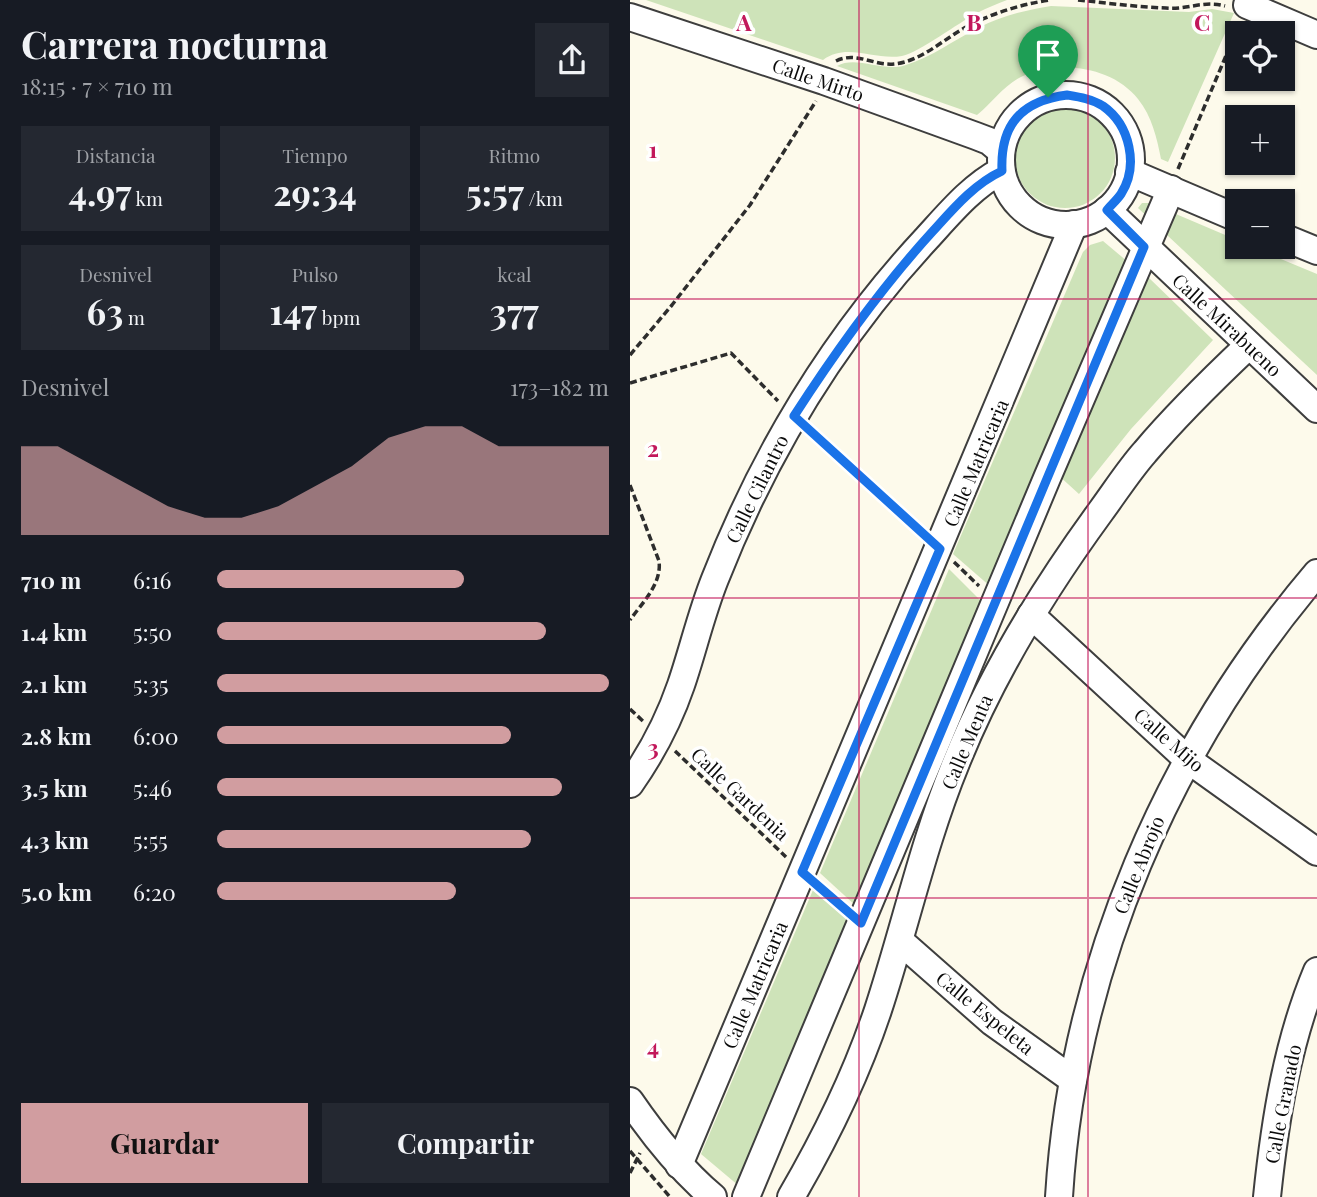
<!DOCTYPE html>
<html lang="es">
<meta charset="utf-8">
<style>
:root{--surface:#171b24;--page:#242831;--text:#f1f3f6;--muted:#9ea1a6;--accent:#d19da0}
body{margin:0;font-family:"Playfair Display",serif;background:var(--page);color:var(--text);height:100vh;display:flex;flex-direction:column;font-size:26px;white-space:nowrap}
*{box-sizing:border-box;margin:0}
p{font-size:23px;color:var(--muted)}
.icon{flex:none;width:38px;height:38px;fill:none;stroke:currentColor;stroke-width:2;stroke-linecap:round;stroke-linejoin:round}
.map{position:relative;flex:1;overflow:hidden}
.panel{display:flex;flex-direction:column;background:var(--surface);width:630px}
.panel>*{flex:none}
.tools{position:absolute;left:595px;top:21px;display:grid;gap:14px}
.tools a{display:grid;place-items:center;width:70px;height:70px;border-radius:0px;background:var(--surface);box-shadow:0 2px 5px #0004;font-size:35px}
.pin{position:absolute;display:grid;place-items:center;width:60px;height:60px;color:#fff;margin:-72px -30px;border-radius:50% 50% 50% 0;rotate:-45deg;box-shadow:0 0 7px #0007}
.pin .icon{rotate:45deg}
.round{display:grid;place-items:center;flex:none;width:74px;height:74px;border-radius:0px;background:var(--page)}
.overview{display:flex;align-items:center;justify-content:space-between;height:119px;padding:0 21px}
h1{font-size:38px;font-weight:700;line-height:52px}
.metrics{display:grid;grid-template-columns:repeat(3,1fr);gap:10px;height:119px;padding:7px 21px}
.metrics div{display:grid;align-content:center;border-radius:0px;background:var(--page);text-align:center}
.metrics b{font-size:35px;font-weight:700}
.metrics small{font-size:19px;font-weight:400}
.metrics p{font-size:19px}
.chart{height:196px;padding:14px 21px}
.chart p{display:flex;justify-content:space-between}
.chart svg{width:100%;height:126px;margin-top:7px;fill:var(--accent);opacity:.7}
.button{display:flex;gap:14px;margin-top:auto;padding:14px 21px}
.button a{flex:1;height:80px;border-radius:0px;background:var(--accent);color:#111;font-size:28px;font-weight:700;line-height:80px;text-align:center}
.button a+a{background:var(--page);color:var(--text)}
ul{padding:0 21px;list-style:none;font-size:23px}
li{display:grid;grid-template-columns:112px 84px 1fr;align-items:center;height:52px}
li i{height:18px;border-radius:9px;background:var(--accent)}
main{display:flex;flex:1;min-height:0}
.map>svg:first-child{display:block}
</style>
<main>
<section class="panel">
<div class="overview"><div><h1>Carrera nocturna</h1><p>18:15 · 7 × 710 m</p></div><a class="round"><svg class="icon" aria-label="share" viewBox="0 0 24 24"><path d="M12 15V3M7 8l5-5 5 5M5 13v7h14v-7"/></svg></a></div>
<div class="metrics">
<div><p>Distancia</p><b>4.97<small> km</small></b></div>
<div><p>Tiempo</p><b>29:34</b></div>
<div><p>Ritmo</p><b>5:57<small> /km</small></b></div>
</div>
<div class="metrics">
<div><p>Desnivel</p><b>63<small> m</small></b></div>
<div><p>Pulso</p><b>147<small> bpm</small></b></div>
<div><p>kcal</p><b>377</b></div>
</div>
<div class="chart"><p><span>Desnivel</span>173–182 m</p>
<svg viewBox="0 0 160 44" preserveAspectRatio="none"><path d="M0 44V13L10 13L20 20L30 27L40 34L50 38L60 38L70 34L80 27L90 20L100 10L110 6L120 6L130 13L140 13L150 13L160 13V44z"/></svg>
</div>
<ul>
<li><b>710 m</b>6:16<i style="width:63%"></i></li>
<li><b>1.4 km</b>5:50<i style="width:84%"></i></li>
<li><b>2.1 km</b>5:35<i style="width:100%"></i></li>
<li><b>2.8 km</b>6:00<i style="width:75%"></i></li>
<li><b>3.5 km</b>5:46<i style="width:88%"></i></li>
<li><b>4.3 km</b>5:55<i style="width:80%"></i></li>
<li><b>5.0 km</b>6:20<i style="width:61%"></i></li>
</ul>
<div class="button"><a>Guardar</a><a>Compartir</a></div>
</section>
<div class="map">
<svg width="687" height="1197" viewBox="0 0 687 1197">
<rect width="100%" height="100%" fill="#fdfaeb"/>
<g fill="#cee3b9">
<path d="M16,0H377C367,4 356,8 347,13C328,23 290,52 272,56C245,61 217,42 193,60Z"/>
<path d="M421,6L559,12L582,9L604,13L538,162L531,159C527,139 522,116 508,99C482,66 429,60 393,76C375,84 362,103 347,115L207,66C227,55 253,73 276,65C302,57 324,40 348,28C371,16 396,10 421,6Z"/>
<circle cx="435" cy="158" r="50"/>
<path d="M512,203H520L607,240V247H622L687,274V375L508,208Z"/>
<path d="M473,241L498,262L361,587L323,554L453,252L460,245Z"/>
<path d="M517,276L583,340L501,429L449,494L427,474Z"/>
<path d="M319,569L353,603L226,906L190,873Z"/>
<path d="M183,890L219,921L109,1186L71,1154Z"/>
</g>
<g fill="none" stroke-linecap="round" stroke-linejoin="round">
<defs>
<g id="minor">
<path d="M617,5L687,35"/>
<path d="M0,17L194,81L346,136L359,141L371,151"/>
<circle cx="436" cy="160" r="65"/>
<path d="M499,172L607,218"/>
<path d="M477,210L687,409"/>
<path d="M653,237L687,251"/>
<path d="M401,615L557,759L687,852"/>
<path d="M0,784C21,754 39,720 51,685C63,650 71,614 85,579C134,454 205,337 297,238C319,214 342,186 371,171"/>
<path d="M270,941L362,1022L443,1080"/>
<path d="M0,1101C24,1136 50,1169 83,1197"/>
<path d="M49,1165L444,224"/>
<path d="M116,1197L417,478L541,189"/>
<path d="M161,1197C196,1137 226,1076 248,1010C275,928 293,843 326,763C362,673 414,589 471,511C485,492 499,470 515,452C547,414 582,380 618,346"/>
<path d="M429,1197C443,967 539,747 687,573"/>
<path d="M637,1197C645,1120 657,1043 687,971"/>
</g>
</defs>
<use href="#minor" stroke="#3e3e3e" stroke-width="30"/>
<g stroke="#2d2d2d" stroke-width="3.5" stroke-dasharray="7 3.5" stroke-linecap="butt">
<path d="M448,0C477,3 507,7 536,8C557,10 574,0 595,6"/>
<path d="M206,61C226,51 244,66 264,64C290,62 314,39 336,27C363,13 389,5 419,0"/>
<path d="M548,169L609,25"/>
<path d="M0,355L42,305L120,205L186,101"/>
<path d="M0,383L101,353L148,401"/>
<path d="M181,433L292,534"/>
<path d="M0,485L29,561C32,584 12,603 0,620"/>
<path d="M324,562L349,586"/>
<path d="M0,709L14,722"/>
<path d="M45,751L156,857"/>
<path d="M190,888L214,908"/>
<path d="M0,1151L40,1197"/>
<path d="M0,1173L10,1153"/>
</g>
<use href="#minor" stroke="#fff" stroke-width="26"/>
</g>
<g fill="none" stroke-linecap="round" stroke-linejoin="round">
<defs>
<path id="route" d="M437,95C449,97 462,99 473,106C500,125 509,166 491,194C487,200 481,205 477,210L514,247L231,923L172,872L310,549L164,416C206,351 250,289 303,231C323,209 344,184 372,171C370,125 391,101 437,95Z"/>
</defs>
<use href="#route" stroke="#fff" stroke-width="14"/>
<use href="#route" stroke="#1a73e8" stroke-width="9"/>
</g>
<path fill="none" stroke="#c2185b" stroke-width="2" stroke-opacity="0.55" d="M229,0V1197M458,0V1197M0,299H687M0,598H687M0,898H687"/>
<g text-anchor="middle" stroke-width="7" stroke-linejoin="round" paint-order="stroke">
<g font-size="19" fill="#0b0b0b" stroke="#fff">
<text transform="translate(188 80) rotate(19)" y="7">Calle Mirto</text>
<text transform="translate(597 325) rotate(43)" y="7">Calle Mirabueno</text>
<text transform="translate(346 463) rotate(-67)" y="7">Calle Matricaria</text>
<text transform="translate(127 489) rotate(-64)" y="7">Calle Cilantro</text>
<text transform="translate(539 740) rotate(41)" y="7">Calle Mijo</text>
<text transform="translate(337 742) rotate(-67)" y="7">Calle Menta</text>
<text transform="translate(110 794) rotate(43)" y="7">Calle Gardenia</text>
<text transform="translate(509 865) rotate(-68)" y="7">Calle Abrojo</text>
<text transform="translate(125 985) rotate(-67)" y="7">Calle Matricaria</text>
<text transform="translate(355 1013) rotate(39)" y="7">Calle Espeleta</text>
<text transform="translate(653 1104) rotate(-79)" y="7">Calle Granado</text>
</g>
</g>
<g font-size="23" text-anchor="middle" font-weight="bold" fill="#c2185b" stroke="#fff" stroke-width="7" stroke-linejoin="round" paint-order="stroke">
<text x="114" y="31">A</text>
<text x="344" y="31">B</text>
<text x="572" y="31">C</text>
<text x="23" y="158">1</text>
<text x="23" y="457">2</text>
<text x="23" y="756">3</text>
<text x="23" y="1055">4</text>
</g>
</svg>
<div class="tools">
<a><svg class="icon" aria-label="locate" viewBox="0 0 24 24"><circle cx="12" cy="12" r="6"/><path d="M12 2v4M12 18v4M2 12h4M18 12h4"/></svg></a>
<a>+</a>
<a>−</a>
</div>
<div class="pin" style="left:418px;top:97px;background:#1e9e55"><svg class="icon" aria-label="arrive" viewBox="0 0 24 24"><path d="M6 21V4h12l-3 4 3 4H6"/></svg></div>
</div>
</main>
